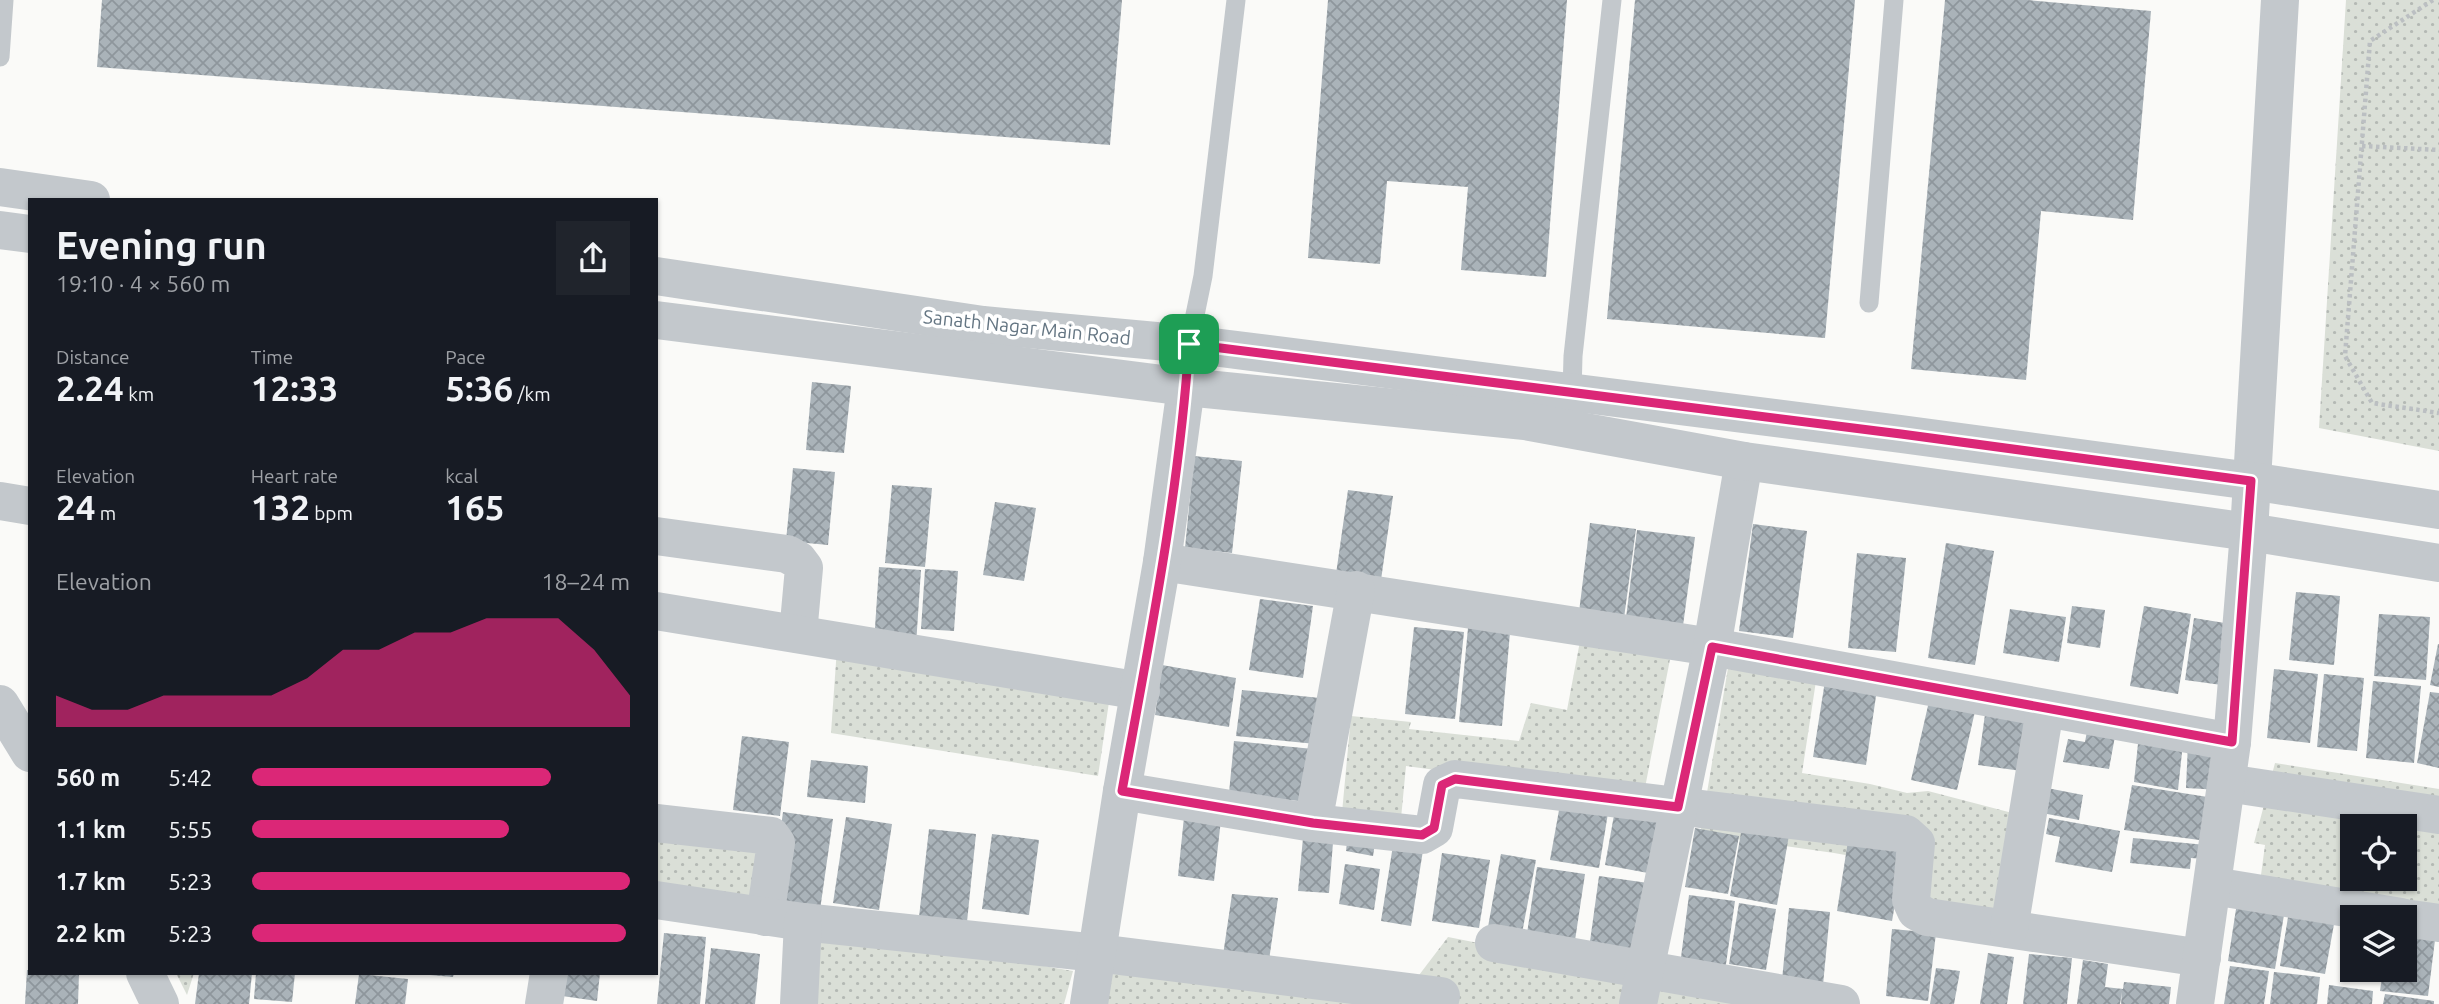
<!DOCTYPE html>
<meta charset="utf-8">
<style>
:root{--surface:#171b24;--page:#20242c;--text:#f1f3f6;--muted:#9ea1a6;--accent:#db2777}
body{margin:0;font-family:Ubuntu,sans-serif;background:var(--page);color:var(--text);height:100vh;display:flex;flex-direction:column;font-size:26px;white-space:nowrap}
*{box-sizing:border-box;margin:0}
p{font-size:23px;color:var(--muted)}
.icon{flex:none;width:38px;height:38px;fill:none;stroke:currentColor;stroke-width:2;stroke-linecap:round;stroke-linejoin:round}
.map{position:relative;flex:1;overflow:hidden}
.panel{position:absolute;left:28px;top:198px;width:630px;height:777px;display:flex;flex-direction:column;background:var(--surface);border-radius:0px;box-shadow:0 2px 5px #0004}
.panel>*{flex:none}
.buttons{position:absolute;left:2340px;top:814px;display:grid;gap:14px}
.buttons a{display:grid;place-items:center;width:77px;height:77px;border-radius:0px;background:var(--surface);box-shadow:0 2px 5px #0004;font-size:35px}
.pin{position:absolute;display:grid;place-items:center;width:60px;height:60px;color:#fff;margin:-30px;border-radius:14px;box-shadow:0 4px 10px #0006}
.round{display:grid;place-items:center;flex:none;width:74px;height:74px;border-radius:0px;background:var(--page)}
.headline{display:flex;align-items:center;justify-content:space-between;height:119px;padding:0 28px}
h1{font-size:38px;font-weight:700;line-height:52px}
.figures{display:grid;grid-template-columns:repeat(3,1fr);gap:10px;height:119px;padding:7px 28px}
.figures div{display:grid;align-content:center}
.figures b{font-size:35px;font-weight:700}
.figures small{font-size:19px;font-weight:400}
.figures p{font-size:19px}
.chart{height:196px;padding:14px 28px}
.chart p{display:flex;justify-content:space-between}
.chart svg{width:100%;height:126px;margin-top:7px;fill:var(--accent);opacity:.7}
ul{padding:0 28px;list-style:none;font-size:23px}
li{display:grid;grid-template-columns:112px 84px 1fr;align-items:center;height:52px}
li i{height:18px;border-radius:9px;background:var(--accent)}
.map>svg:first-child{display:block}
</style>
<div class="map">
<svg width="2439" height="1004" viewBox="0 0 2439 1004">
<defs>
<pattern id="park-dots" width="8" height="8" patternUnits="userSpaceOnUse" patternTransform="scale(1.75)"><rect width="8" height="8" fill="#dadfd7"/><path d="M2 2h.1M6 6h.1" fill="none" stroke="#b4b9b4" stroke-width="1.8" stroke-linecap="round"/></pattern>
<pattern id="building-cross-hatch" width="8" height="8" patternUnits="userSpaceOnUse" patternTransform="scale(1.75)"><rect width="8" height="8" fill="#aab3b9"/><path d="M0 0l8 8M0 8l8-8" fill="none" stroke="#8e969c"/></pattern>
</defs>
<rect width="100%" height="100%" fill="#fafaf8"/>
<g fill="url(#park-dots)" fill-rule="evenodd">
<path d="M2346,0H2439V451L2319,428Z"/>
<path d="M1581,636L1672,649L1643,798L1406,766L1400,829L1340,834L1351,716L1411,722L1409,729L1519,741L1531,703L1567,710Z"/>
<path d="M837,648L1112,682L1098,776L831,733Z"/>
<path d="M1728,668L1816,681L1802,773L1870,784L1907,793L1928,791L2020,815L2005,922L1920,906L1919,868L1834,853L1700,834Z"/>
<path d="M2275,763L2439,789V919L2259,890L2265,845L2254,843ZM2352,826H2404V878H2352Z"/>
<path d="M656,831L774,844L763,913L656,896Z"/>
<path d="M814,927L1073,971L1064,1004H806Z"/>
<path d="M1448,937L1635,974L1631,1004H1446L1413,983Z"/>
<path d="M1105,962L1435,1004H1098Z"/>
<path d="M176,973H194L187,995Z"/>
<path d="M1650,980L1786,1004H1646Z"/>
</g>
<g fill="url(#building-cross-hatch)">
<path d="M102,0H1122L1110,145L97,67Z"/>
<path d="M1328,0H1567L1546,277L1461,270L1468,187L1387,181L1380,264L1308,258Z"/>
<path d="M1635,0H1855L1825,338L1607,319Z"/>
<path d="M1945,0H2027L2151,11L2133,220L2041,211L2026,380L1911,369Z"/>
<path d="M812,382L851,386L844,453L806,450Z"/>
<path d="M1194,456L1242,461L1232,553L1185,548Z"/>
<path d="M793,468L835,472L828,545L786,541Z"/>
<path d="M892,485L932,488L925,567L885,563Z"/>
<path d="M1348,490L1393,496L1381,580L1336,574Z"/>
<path d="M995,502L1036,508L1024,581L983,575Z"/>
<path d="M1590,523L1636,529L1624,618L1579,612Z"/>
<path d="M1753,524L1807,531L1793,638L1739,631Z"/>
<path d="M1637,530L1695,537L1682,633L1625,626Z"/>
<path d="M1946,543L1994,551L1975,665L1928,658Z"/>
<path d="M1857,553L1906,558L1896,652L1848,648Z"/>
<path d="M879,567L921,570L916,645L874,643Z"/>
<path d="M925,569L958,571L954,631L921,629Z"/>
<path d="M2296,592L2340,596L2334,665L2289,660Z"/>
<path d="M1260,599L1313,606L1303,678L1249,670Z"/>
<path d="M2072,606L2105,610L2100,648L2067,643Z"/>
<path d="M2144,606L2191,614L2178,694L2130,686Z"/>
<path d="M2010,609L2066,617L2059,662L2003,653Z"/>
<path d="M2379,614L2430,617L2426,680L2374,676Z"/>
<path d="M2194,618L2237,625L2229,686L2185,680Z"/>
<path d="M1414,627L1464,632L1455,719L1405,714Z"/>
<path d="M1468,628L1510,632L1502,726L1459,722Z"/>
<path d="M2438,644H2439V687L2430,685Z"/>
<path d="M1162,665L1236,678L1229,727L1155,715Z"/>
<path d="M2274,669L2318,674L2310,743L2267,738Z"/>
<path d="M2324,674L2364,678L2357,751L2317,747Z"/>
<path d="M1825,681L1877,689L1866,765L1813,757Z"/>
<path d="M2373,681L2421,686L2414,763L2366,758Z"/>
<path d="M1242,690L1320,698L1316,744L1236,736Z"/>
<path d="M2430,692L2439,693V768L2417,763Z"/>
<path d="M1930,697L1976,707L1957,790L1911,780Z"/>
<path d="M1986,707L2038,714L2029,772L1978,765Z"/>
<path d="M2088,726L2116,731L2109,769L2063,762L2068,739L2085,742Z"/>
<path d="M2139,734L2183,743L2178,790L2134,782Z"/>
<path d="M742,736L789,742L780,816L733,810Z"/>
<path d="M1234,741L1313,749L1307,802L1229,793Z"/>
<path d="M2188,743L2223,745L2220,790L2186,788Z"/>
<path d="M811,760L868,766L865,803L807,797Z"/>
<path d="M2132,785L2214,798L2207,841L2124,830Z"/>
<path d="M2047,788L2083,795L2079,820L2042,813Z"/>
<path d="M1561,799L1609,807L1599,868L1550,860Z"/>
<path d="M1616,804L1658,818L1648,873L1605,865Z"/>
<path d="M1185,807L1222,811L1214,881L1178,876Z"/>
<path d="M783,812L833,819L820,910L771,903Z"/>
<path d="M846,817L892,824L879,910L833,903Z"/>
<path d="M2049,818L2120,831L2112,872L2055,862L2060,837L2046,834Z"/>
<path d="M1304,827L1334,830L1329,893L1298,891Z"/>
<path d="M1742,827L1789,835L1777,905L1730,896Z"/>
<path d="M1695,828L1739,836L1728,894L1685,887Z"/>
<path d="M929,829L976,834L967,922L919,917Z"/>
<path d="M1348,833L1376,837L1373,856L1346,851Z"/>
<path d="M992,834L1039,840L1029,915L982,909Z"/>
<path d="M2133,838L2206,845L2205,859L2191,858L2190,869L2130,863Z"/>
<path d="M1394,839L1424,844L1411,926L1381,921Z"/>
<path d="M1848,841L1905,848L1892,921L1837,911Z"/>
<path d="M1442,853L1490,860L1479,928L1432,921Z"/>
<path d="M1501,854L1536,860L1522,933L1488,927Z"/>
<path d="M1345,864L1380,869L1374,910L1339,904Z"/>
<path d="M1537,867L1585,874L1574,947L1526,940Z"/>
<path d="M1599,876L1648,883L1637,963L1588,956Z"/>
<path d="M1232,894L1278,898L1267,974L1222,962Z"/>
<path d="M1689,895L1735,901L1725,971L1680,965Z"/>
<path d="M2238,896L2286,903L2275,969L2228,961Z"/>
<path d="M1739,903L1776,909L1766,970L1729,964Z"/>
<path d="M2290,905L2336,913L2325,974L2280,966Z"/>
<path d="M1789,908L1830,912L1823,985L1782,980Z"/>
<path d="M2404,919L2437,924L2428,996L2380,991L2383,970H2404Z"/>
<path d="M1892,929L1936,933L1928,1001L1886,996Z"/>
<path d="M664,933L706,937L700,1004H657Z"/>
<path d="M711,948L760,954L755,1004H705Z"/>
<path d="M1988,953L2014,957L2007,1004H1980Z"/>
<path d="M2029,954L2072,958L2067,1004H2023Z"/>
<path d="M2083,960L2108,964L2105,987L2123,989L2124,982L2171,987L2169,1004H2121L2122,992L2120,1004H2077Z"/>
<path d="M2230,966L2269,971L2264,1004H2224Z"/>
<path d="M1936,968L1960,971L1954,1004H1930Z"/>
<path d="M27,970H30V973H79L78,1004H25Z"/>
<path d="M2274,972L2320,977L2317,1004H2270Z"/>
<path d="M199,973H252L249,1004H195Z"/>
<path d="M256,973H295L292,1002L254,999Z"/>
<path d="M430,973H454L453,977L430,975Z"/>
<path d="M558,973H600L597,1001L555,995Z"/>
<path d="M359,974L408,979L405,1004H355Z"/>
<path d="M2329,985L2373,991L2372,1004H2327Z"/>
<path d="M2385,994L2434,1001V1004H2383Z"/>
</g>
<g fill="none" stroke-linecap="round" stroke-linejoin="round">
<g stroke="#bbbfc2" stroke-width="4.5" stroke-dasharray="3.5 3.5" stroke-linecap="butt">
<path d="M2433,0L2370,41L2345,356L2372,403L2439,413"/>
<path d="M2362,146L2439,150"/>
</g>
<g stroke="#c3c8cc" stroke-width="19">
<path d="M0,57L4,0"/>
<path d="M1869,303L1894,0"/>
<path d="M1186,387L1189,344L1203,276L1236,0"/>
<path d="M1572,393L1573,356L1612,0"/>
</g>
<g stroke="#c3c8cc" stroke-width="38">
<path d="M0,501L30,506"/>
<path d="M656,536L787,554L798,560L804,568L798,634"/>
<path d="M1162,562L1712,647L2232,742"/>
<path d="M656,611L1141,691"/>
<path d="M0,704L30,753"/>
<path d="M2227,783L2439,815"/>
<path d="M1122,791L1313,823L1422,835L1434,828L1442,785L1455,779L1906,834L1916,843L1911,900L1916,911L1927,917L2202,958"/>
<path d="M656,823L771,836L776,843L765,917"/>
<path d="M1313,823L1356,590"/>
<path d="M2213,886L2401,917"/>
<path d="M656,900L803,922L1097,953L1441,996L1439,1004"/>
<path d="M2404,918L2439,923"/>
<path d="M2009,929L2045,709"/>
<path d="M1494,943L1841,1004"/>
<path d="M145,973L160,1004"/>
<path d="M544,1004L549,973"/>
<path d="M799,1004L803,922"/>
<path d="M1089,1004L1122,791L1162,562L1186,387"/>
<path d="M1638,1004L1712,647L1744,461"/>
<path d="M2195,1004L2232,742L2249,532L2280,0"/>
</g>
<g stroke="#c3c8cc" stroke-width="38">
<path d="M0,187L91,200"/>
<path d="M0,230L30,234"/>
<path d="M656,276L983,325L1189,344L1901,434L2251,481L2439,510"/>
<path d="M656,320L1186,387L1525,421L1744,461L2249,532L2439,563"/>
</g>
</g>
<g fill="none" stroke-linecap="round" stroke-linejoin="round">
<defs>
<path id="route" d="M1189,344L1901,434L2251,481L2232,742L1712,647L1678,807L1455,779L1442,785L1434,828L1422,835L1313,823L1122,791C1149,643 1179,494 1189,344Z"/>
</defs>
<use href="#route" stroke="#fff" stroke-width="14"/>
<use href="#route" stroke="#db2777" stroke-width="9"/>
</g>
<g text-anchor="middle" stroke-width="7" stroke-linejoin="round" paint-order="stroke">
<g font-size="19" fill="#657683" stroke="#fff">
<text transform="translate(1027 327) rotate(6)" y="7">Sanath Nagar Main Road</text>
</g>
</g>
</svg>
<div class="buttons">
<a><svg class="icon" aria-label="locate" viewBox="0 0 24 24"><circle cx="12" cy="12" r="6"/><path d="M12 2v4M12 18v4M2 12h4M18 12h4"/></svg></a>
<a><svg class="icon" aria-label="layers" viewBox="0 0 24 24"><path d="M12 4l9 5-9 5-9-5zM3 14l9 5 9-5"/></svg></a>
</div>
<div class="pin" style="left:1189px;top:344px;background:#1e9e55"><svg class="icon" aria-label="arrive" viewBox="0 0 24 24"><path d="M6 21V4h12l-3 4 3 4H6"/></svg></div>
<section class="panel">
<div class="headline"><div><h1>Evening run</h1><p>19:10 · 4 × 560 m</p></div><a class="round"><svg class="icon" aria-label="share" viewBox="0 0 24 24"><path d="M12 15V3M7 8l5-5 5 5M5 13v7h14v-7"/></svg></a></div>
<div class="figures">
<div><p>Distance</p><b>2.24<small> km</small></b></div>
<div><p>Time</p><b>12:33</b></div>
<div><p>Pace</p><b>5:36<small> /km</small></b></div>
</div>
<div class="figures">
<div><p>Elevation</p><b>24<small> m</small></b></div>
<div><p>Heart rate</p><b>132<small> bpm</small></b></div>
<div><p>kcal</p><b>165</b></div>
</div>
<div class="chart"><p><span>Elevation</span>18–24 m</p>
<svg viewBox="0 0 160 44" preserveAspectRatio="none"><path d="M0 44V33L10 38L20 38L30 33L40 33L50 33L60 33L70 27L80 17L90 17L100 11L110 11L120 6L130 6L140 6L150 17L160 33V44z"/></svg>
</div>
<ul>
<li><b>560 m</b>5:42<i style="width:79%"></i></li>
<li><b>1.1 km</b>5:55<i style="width:68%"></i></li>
<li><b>1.7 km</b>5:23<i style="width:100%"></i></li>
<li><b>2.2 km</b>5:23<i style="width:99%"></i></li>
</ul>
</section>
</div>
